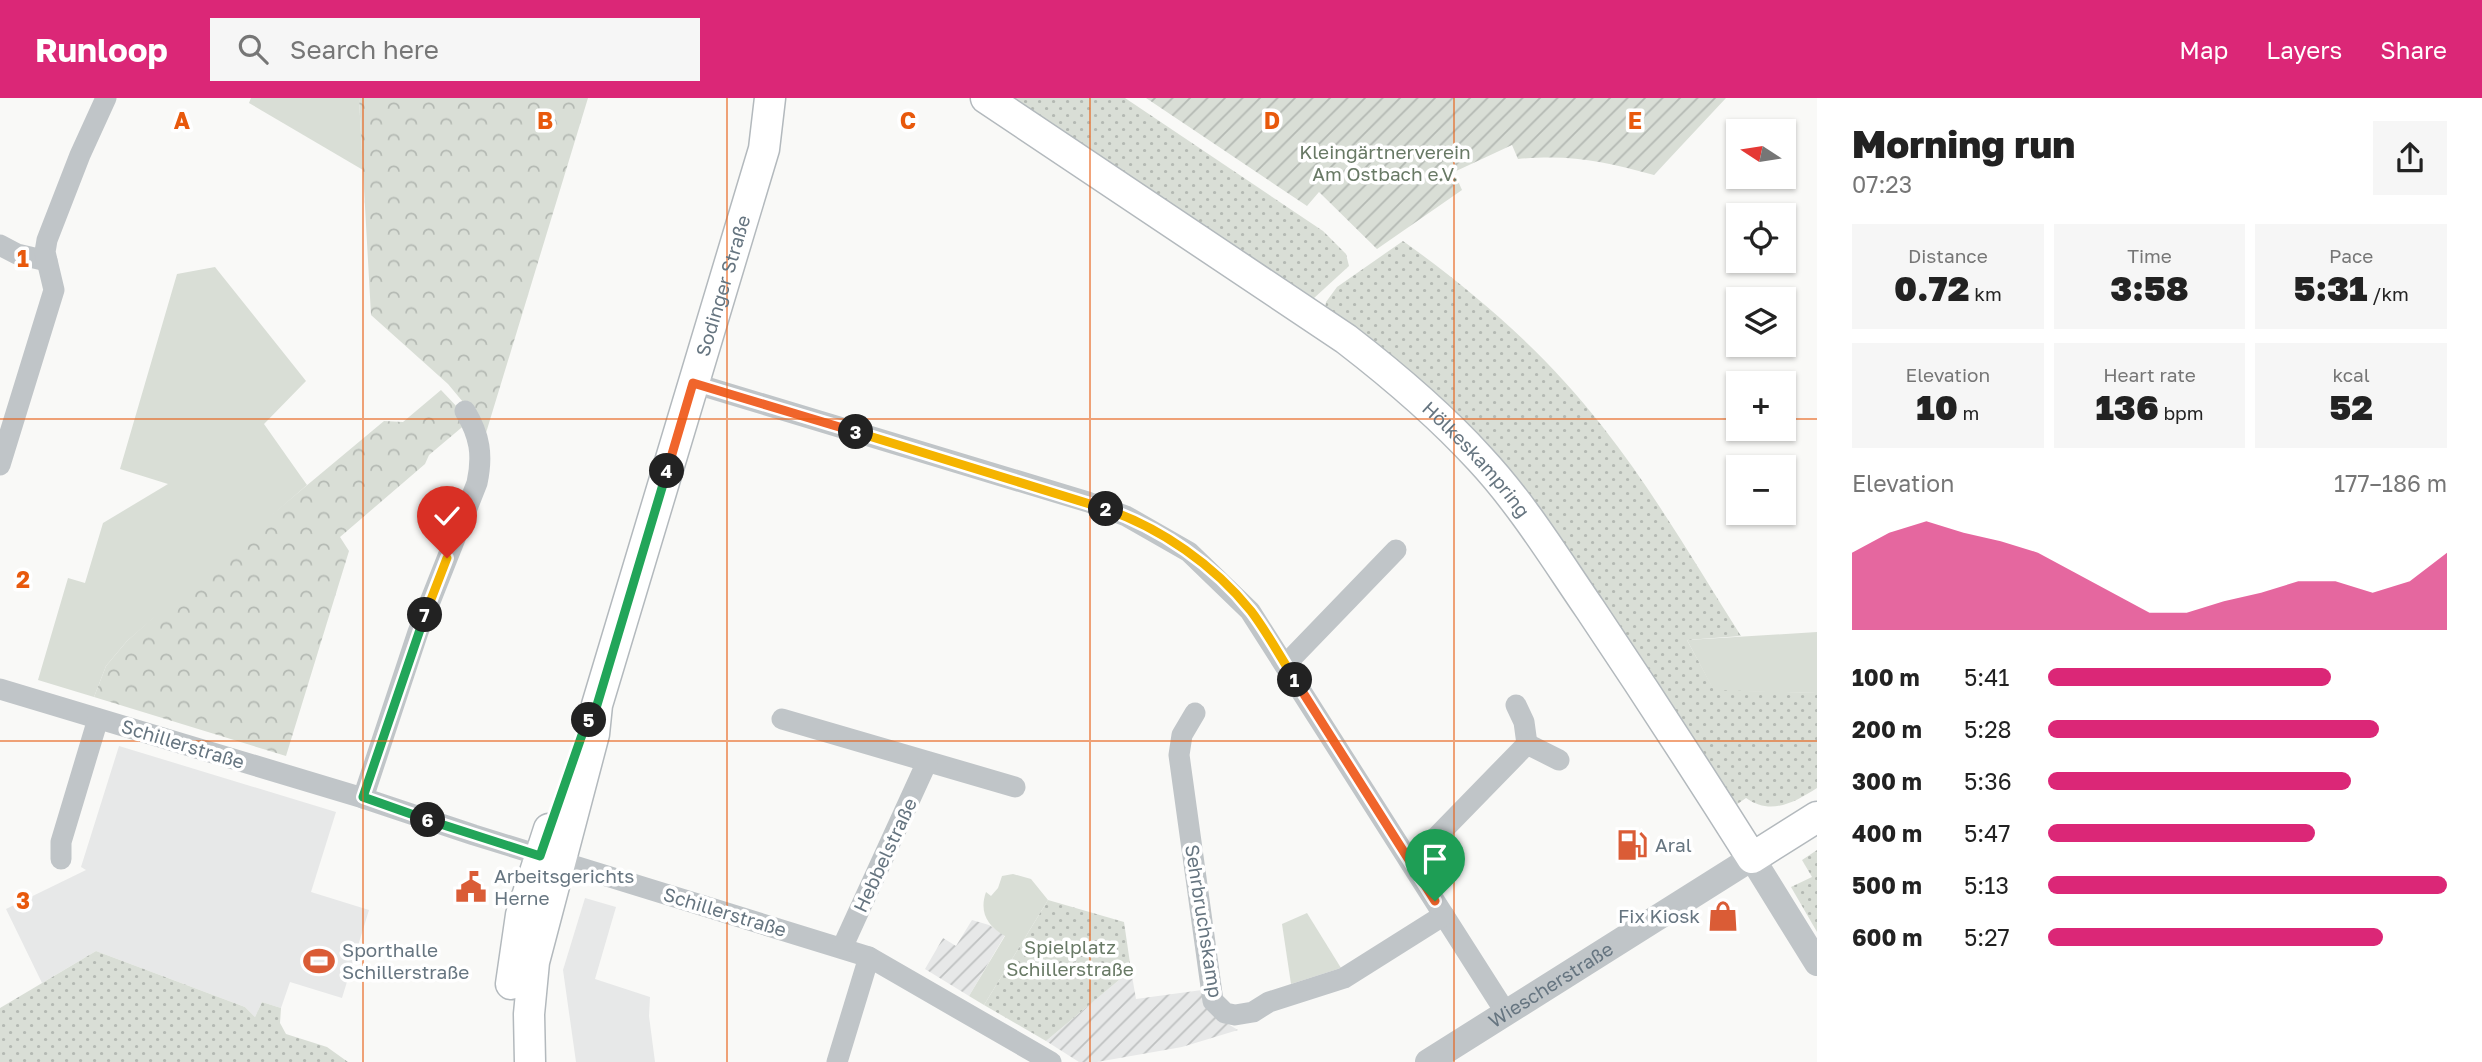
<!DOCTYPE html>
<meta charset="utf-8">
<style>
:root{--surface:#fff;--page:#f6f6f6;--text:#222;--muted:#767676;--accent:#db2777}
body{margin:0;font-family:"Golos Text",sans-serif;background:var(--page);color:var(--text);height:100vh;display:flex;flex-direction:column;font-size:26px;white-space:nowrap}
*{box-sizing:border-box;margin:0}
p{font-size:23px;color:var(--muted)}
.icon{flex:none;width:38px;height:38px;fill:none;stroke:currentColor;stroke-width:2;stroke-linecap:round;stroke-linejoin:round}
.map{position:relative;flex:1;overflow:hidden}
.details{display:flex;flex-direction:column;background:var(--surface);width:665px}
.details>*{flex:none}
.needle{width:46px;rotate:282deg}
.tools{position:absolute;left:1726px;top:21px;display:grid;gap:14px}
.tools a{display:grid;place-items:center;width:70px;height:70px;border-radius:0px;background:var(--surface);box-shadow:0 2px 5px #0004;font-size:35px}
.pin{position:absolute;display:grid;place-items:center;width:60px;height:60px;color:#fff;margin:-72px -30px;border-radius:50% 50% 50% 0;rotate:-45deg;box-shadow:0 0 7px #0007}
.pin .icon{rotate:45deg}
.km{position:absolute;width:35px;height:35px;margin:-18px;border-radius:50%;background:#222;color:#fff;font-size:19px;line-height:35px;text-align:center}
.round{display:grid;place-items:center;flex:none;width:74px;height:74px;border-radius:0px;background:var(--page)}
.headline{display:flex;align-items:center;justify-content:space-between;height:119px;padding:0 35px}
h1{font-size:38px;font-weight:800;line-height:52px}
.stats{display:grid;grid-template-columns:repeat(3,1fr);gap:10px;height:119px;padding:7px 35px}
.stats div{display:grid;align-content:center;border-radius:0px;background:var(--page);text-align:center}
.stats b{font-size:35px;font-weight:800}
.stats small{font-size:19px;font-weight:400}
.stats p{font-size:19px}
.chart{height:196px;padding:14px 35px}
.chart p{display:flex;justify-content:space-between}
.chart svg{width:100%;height:126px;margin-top:7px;fill:var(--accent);opacity:.7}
ul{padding:0 35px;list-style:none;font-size:23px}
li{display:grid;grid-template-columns:112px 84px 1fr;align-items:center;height:52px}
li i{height:18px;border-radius:9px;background:var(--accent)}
header{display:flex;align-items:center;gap:42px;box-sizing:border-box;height:98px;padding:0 35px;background:var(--accent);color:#fff}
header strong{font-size:33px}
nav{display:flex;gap:38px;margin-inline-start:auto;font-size:24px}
.search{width:490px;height:63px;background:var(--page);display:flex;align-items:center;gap:18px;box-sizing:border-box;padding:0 24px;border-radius:0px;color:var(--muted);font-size:26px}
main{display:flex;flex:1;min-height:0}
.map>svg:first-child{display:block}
</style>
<header>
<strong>Runloop</strong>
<div class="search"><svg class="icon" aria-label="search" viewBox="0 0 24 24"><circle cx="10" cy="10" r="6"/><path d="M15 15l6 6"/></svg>Search here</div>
<nav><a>Map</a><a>Layers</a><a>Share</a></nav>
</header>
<main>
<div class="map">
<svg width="1817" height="964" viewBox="0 0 1817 964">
<defs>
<pattern id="industrial-furrows" width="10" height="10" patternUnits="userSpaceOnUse" patternTransform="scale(1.75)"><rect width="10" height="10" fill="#e7e8e8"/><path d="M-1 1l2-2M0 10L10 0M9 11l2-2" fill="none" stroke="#bfc1c1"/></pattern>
<pattern id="forest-crowns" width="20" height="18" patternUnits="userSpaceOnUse" patternTransform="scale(1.75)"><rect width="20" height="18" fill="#d9ded6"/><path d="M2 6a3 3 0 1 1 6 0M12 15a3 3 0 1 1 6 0" fill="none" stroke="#b4b9b3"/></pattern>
<pattern id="park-dots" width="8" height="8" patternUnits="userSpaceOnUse" patternTransform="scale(1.75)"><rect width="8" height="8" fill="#d9ded6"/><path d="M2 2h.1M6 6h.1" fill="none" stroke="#b4b9b3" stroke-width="1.8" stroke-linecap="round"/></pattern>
<pattern id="garden-furrows" width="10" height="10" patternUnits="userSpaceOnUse" patternTransform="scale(1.75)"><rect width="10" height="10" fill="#d9ded6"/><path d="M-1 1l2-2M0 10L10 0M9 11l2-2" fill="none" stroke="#b4b9b3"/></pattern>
</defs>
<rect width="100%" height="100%" fill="#f9f9f7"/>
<g fill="#e7e8e8">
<path d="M119,648L336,714L311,794L369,812L342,900L290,884L281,910L262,904L255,919L245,909L96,853L42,885L6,811L86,772L81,769Z"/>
<path d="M585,800L616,809L595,881L650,899L649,918L655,964H576L563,872Z"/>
</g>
<g fill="url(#industrial-furrows)">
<path d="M972,822L989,827L1005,837L969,898L925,871L943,840L956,848Z"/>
<path d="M1131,872L1136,901L1202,892L1216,919L1238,932L1182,949L1097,964H1079L1046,943Z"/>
</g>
<g fill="#d9ded6">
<path d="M251,0H359L363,72L249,5Z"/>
<path d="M215,169L306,283L264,326L307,387L127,543L106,568L94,599L38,582L68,480L85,485L103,425L168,386L120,371L177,176Z"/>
<path d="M1817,534V595L1714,593L1687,542Z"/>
<path d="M1013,776L1031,781L1048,802L984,907L969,898L1005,838C987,828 979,814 986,794L991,798L998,790L1002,778Z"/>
<path d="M1307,815L1341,870L1291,886L1282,826Z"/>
</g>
<g fill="url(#forest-crowns)">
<path d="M359,0H588L482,348L468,310L448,286L371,217Z"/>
<path d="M441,292L460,312L467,325L429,357L425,366L340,439L349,453L286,658L94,599L106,568L127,543L215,464L384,323L403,324Z"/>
</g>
<g fill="url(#park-dots)">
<path d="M1009,0H1125L1323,133L1346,156L1349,168L1313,201Z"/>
<path d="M1403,143C1477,196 1546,256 1602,328C1654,394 1696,467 1741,538L1687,542L1714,592L1817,595V690C1795,704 1771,718 1746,700L1736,707L1685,627L1563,448L1325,211L1326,204L1337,189Z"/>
<path d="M1817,752V834L1791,789L1812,779L1802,762Z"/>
<path d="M1048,802L1124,824L1131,872L1046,943L984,907Z"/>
<path d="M96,853L245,909L255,919L262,904L281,910L280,925L286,936L327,949L348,964H0V910Z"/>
</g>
<path fill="url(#garden-furrows)" d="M1146,0H1726L1654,77C1604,63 1570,56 1518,61L1512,47L1454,74L1462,92L1377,151L1319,94L1307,108Z"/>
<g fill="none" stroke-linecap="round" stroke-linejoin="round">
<defs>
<g id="secondary">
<path id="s2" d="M986,0L1346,241C1394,278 1439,316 1480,361C1522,406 1555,460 1590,511C1645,593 1699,676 1752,760L1817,719"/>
<path d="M511,886L521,817L549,731"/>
<path id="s3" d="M530,964L529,916L534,864L594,636L597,607L764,51L770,0"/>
</g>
</defs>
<use href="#secondary" stroke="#b3b9bd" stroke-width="33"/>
<g stroke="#c0c5c8" stroke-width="21">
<path d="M0,147L17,156L47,163"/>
<path d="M693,285L1088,404L1126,418L1189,454L1250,513L1506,915"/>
<path d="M0,367L54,192L45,154L47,142L80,57L106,0"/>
<path d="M1285,567L1396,452"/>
<path d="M0,591L363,700L474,737L869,859L1051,964"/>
<path d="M1516,607L1524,624L1527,646"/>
<path d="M1195,615L1182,637L1179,657L1213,903L1225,915L1235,917L1253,914L1269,904L1344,880L1444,817"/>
<path d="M782,621L1015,689"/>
<path d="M363,700L418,534L477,385C483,357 480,338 465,313"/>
<path d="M61,761V744L98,621"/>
<path d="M1411,765L1527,646L1559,662"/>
<path d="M842,850L927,664"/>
<path d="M837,964L869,859"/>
</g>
<path stroke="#c0c5c8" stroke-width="26" id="s1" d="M1428,964L1752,760L1817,865"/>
<use href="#secondary" stroke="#fff" stroke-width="30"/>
</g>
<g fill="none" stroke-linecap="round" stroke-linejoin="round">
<defs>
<path id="split-1" d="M1295,582L1435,803"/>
<path id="split-2" d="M1106,411C1161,430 1214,467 1251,513C1267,534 1281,560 1295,582"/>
<path id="split-3" d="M856,334L1106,411"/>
<path id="split-4" d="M667,373L693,285L856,334"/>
<path id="split-5" d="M589,622L597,607L667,373"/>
<path id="split-6" d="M428,722L540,758L583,634L589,622"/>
<path id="split-7" d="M425,517L363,699L428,722"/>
<path id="split-8" d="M425,517L447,460"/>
</defs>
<use href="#split-1" stroke="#fff" stroke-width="14"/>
<use href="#split-2" stroke="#fff" stroke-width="14"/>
<use href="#split-3" stroke="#fff" stroke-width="14"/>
<use href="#split-4" stroke="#fff" stroke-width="14"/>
<use href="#split-5" stroke="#fff" stroke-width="14"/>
<use href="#split-6" stroke="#fff" stroke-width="14"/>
<use href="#split-7" stroke="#fff" stroke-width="14"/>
<use href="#split-8" stroke="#fff" stroke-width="14"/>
<use href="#split-1" stroke="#f0652b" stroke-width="9"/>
<use href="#split-2" stroke="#f5b400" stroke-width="9"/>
<use href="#split-3" stroke="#f5b400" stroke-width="9"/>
<use href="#split-4" stroke="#f0652b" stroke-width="9"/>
<use href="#split-5" stroke="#22a559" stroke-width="9"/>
<use href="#split-6" stroke="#22a559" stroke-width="9"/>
<use href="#split-7" stroke="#22a559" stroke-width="9"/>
<use href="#split-8" stroke="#f5b400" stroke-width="9"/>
</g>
<path fill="none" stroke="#e8590c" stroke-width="2" stroke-opacity="0.55" d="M363,0V964M727,0V964M1090,0V964M1454,0V964M0,321H1738M1783,321H1817M0,643H1817"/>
<defs>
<symbol id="fuel-bare" viewBox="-9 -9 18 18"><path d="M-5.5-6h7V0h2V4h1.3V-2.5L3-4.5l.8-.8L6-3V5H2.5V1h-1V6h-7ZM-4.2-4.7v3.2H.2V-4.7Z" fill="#da5c36" stroke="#fff" stroke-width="2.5" paint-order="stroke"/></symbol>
<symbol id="civic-bare" viewBox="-9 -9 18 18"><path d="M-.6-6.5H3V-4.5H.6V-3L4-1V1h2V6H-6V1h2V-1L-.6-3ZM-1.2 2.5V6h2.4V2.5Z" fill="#da5c36" stroke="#fff" stroke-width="2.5" paint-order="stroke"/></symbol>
<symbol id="shop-bare" viewBox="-9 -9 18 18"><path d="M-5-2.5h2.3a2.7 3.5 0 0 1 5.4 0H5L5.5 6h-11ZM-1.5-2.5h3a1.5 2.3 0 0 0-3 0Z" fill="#da5c36" stroke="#fff" stroke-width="2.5" paint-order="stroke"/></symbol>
<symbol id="stadium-bare" viewBox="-9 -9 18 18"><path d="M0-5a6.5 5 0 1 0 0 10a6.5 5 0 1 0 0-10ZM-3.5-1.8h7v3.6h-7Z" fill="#da5c36" stroke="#fff" stroke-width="2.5" paint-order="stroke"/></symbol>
</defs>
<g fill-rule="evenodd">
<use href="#fuel-bare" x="1610" y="725" width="44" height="44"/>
<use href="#civic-bare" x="449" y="767" width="44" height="44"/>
<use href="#shop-bare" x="1701" y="796" width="44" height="44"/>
<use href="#stadium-bare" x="297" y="841" width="44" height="44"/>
</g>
<g text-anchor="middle" stroke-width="7" stroke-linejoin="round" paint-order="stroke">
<g font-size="19" fill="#687965" stroke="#fff">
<text x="1385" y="61">Kleingärtnerverein<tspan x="1385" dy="22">Am Ostbach e.V.</tspan></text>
<text x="1070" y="856">Spielplatz<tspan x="1070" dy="22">Schillerstraße</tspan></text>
</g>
<g font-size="19" fill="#667580" stroke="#fff">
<text dy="7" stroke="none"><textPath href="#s3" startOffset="803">Sodinger Straße</textPath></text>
<text dy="7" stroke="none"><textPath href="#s2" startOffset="611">Hölkeskampring</textPath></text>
<text transform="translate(183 646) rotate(17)" y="7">Schillerstraße</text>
<text transform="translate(885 757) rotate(-65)" y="7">Hebbelstraße</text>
<text transform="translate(725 814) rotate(17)" y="7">Schillerstraße</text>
<text transform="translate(1204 823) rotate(81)" y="7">Sehrbruchskamp</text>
<text dy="7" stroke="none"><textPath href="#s1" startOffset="145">Wiescherstraße</textPath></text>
</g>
<g font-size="19" fill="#667580" stroke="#fff" text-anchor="start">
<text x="1655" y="754">Aral</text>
<text x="494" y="785">Arbeitsgerichts<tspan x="494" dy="22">Herne</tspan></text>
<text x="1700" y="825" text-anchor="end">Fix Kiosk</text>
<text x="342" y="859">Sporthalle<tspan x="342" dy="22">Schillerstraße</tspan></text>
</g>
</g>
<g font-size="23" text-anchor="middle" font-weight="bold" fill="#e8590c" stroke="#fff" stroke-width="7" stroke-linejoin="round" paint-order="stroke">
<text x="182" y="31">A</text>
<text x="545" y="31">B</text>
<text x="908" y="31">C</text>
<text x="1272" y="31">D</text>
<text x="1635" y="31">E</text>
<text x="23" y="169">1</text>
<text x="23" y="490">2</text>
<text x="23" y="811">3</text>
</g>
</svg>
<div class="tools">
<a><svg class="needle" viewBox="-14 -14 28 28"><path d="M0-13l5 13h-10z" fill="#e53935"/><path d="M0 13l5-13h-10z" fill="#767676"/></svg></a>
<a><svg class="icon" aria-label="locate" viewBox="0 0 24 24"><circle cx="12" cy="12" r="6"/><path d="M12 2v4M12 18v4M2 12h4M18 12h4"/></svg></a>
<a><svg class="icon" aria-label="layers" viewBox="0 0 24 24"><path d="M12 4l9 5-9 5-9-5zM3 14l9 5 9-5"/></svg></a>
<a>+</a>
<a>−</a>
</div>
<div class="pin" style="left:1435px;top:803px;background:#1e9e55"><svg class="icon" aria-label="arrive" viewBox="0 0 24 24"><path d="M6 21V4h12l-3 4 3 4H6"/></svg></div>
<div class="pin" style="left:447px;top:460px;background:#d93025"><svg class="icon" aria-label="check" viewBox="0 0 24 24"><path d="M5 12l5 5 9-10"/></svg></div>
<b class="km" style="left:1295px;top:582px">1</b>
<b class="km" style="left:1106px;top:411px">2</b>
<b class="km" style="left:856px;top:334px">3</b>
<b class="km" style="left:667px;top:373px">4</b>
<b class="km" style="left:589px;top:622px">5</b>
<b class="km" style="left:428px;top:722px">6</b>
<b class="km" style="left:425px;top:517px">7</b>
</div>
<section class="details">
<div class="headline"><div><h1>Morning run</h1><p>07:23</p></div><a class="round"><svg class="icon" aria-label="share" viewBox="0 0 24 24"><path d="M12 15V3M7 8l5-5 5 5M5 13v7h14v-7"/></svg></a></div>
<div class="stats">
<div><p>Distance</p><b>0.72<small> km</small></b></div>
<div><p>Time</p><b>3:58</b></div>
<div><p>Pace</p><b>5:31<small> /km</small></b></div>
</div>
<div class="stats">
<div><p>Elevation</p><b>10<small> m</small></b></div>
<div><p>Heart rate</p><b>136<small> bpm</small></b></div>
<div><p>kcal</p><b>52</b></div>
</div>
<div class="chart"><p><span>Elevation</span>177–186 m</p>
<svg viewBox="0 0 160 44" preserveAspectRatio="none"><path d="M0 44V17L10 10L20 6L30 10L40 13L50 17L60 24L70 31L80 38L90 38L100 34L110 31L120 27L130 27L140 31L150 27L160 17V44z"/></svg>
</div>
<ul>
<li><b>100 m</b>5:41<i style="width:71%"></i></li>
<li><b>200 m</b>5:28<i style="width:83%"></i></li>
<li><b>300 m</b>5:36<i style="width:76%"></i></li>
<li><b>400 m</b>5:47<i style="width:67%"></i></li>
<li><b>500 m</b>5:13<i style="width:100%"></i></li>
<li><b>600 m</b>5:27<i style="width:84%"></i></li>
</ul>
</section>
</main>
